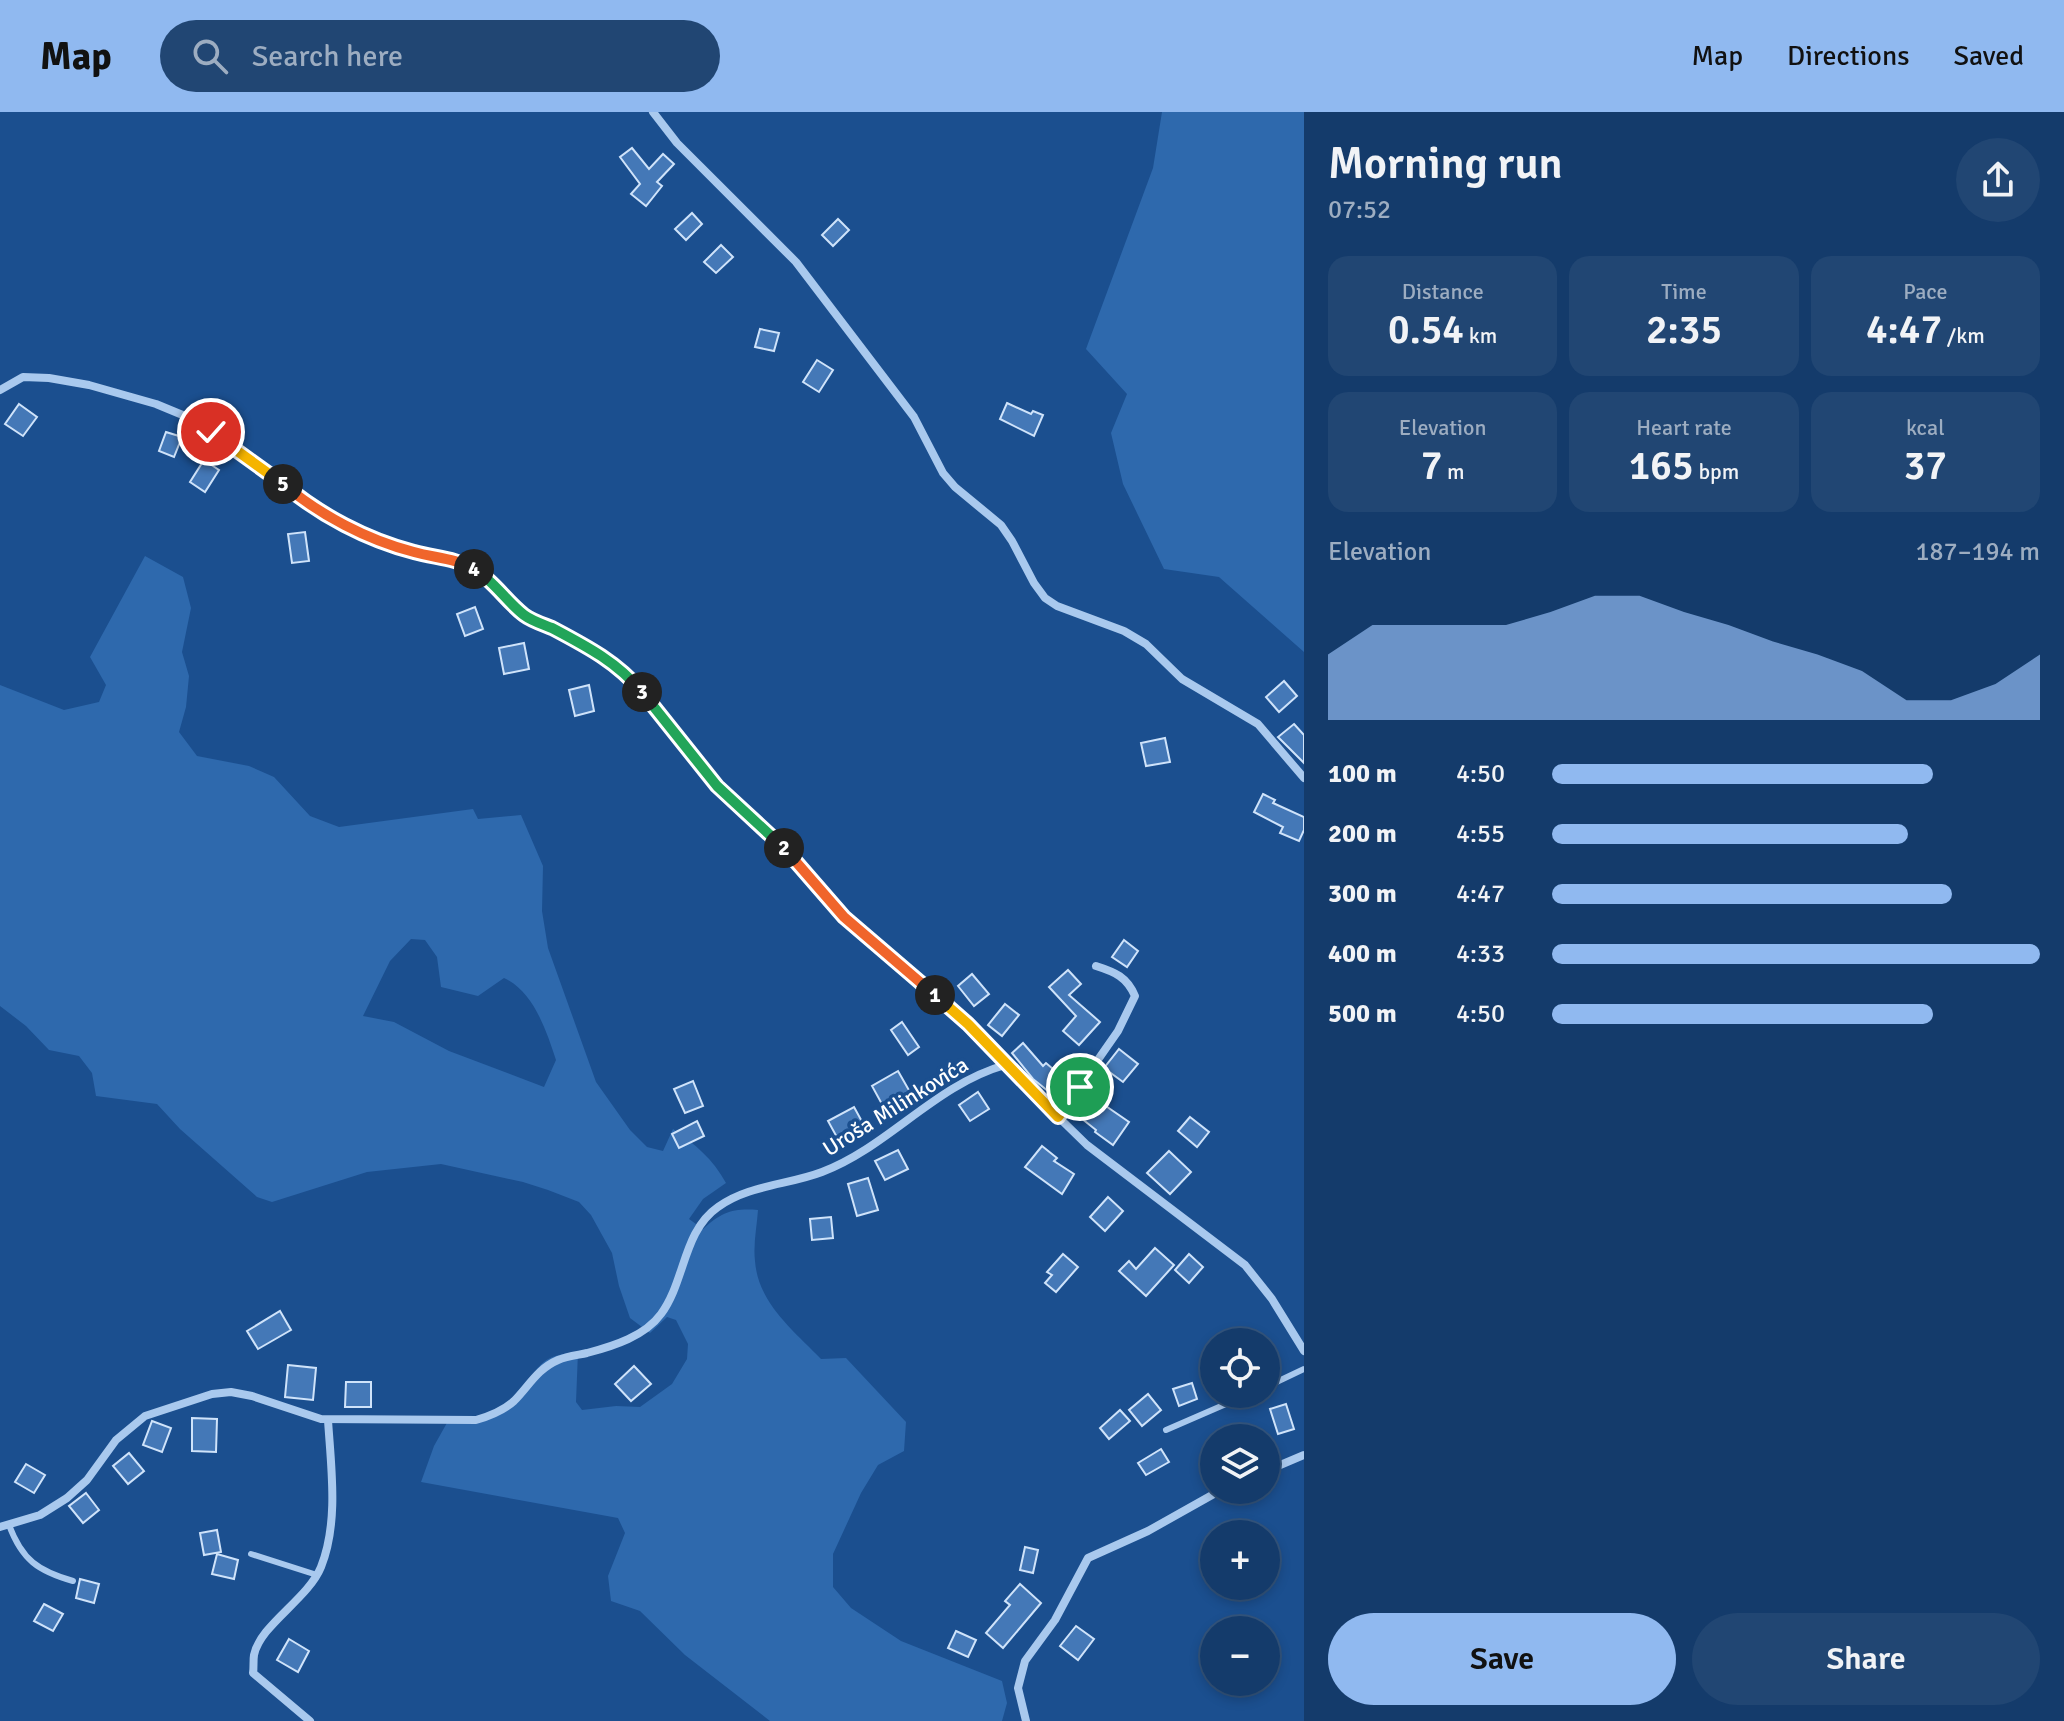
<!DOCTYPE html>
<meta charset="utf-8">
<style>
:root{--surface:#143b6b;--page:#214673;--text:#f1f3f6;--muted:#9dadc1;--line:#33557e;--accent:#90b9f0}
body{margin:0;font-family:Signika,sans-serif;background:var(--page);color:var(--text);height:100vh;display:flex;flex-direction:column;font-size:30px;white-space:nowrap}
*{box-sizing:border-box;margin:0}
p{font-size:26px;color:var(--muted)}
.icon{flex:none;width:44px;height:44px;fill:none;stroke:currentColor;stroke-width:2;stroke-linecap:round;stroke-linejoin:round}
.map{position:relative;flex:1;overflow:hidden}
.panel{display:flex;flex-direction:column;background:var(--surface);width:760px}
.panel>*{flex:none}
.controls{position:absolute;left:1200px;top:1216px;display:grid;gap:16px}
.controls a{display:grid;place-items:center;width:80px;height:80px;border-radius:50%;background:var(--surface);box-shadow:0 4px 12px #0003,0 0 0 2px var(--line);font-size:40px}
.pin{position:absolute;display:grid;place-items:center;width:68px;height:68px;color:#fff;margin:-34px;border:4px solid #fff;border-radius:50%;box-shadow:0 2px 8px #0007}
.km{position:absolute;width:40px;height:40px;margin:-20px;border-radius:50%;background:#222;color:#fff;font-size:22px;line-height:40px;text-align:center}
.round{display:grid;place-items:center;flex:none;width:84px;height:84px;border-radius:42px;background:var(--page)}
.summary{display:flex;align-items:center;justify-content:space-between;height:136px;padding:0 24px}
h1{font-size:44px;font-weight:600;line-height:60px}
.stats{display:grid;grid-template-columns:repeat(3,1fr);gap:12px;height:136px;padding:8px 24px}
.stats div{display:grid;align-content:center;border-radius:20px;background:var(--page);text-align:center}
.stats b{font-size:40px;font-weight:600}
.stats small{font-size:22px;font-weight:400}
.stats p{font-size:22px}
.chart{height:224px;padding:16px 24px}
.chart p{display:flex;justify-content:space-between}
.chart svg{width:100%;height:144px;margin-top:8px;fill:var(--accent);opacity:.7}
.button{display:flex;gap:16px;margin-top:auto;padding:16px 24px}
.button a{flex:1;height:92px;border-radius:48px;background:var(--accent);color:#111;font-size:32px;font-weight:600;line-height:92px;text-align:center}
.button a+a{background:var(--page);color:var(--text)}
ul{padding:0 24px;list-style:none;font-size:26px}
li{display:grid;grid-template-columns:128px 96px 1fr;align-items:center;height:60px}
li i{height:20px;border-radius:10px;background:var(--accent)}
header{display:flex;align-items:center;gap:48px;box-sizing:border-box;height:112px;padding:0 40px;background:var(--accent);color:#111}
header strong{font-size:38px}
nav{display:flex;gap:44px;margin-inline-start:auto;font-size:28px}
.search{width:560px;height:72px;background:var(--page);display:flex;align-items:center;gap:20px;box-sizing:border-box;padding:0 28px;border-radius:44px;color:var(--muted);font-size:30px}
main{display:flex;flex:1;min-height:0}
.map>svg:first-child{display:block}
</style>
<header>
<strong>Map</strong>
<div class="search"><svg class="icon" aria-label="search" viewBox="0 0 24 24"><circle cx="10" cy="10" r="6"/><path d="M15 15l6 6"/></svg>Search here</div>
<nav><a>Map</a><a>Directions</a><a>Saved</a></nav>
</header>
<main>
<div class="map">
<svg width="1304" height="1609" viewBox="0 0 1304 1609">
<rect width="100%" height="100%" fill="#1b4f8f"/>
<g fill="#2e69ad" fill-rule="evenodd">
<path d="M1162,0H1304V540L1219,465L1164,457L1123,372L1111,321L1127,282L1086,237L1153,56Z"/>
<path d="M145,444L183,465L191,496L182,540L189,564L186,595L179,620L197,644L249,654L274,665L310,704L339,715L473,697L478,707L521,703L543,754L542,799L548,836L596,970L630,1018L647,1035L663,1039L673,1017C695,1032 713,1047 726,1071L703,1087L689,1107L703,1117C722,1100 733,1096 758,1098C757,1114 753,1132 755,1149C758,1191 793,1218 821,1247L846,1246L906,1310L904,1339L878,1353L861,1381L833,1442V1475L851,1496L901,1529L1002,1569L1007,1591L1002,1609H770L685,1543L640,1499L611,1489L608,1464L625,1421L618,1406L421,1370L434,1334L448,1309C471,1305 497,1303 514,1286C542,1259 532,1244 578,1240L576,1290L582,1298L616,1294L640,1295L672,1272L687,1247L688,1232L676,1208L667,1205L650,1221L630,1206L619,1174L612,1141L591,1103L579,1090L548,1078L523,1070L441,1052L367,1060L272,1090L257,1085L180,1017L157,992L96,984L92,961L79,944L49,938L26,914L0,894V573L64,598L99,590L106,573L90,545ZM411,827L425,828L437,845L441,875L478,884L504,866C534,880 546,918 556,948L544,975L449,939L394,910L363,904L390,849Z"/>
</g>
<g fill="#4478b7" stroke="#cfe3fa" stroke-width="2">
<path d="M632,36L649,57L663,42L674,52L657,70L662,74L646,94L631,82L640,72L620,45Z"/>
<path d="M692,101L702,112L686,128L675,117Z"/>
<path d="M838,107L849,118L833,134L822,123Z"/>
<path d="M721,133L733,145L716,161L704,150Z"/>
<path d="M760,217L779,221L774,239L755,235Z"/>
<path d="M817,248L833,258L819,280L803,270Z"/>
<path d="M1007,291L1031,302L1033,299L1043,303L1034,324L1000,307Z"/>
<path d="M19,292L37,305L23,324L5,312Z"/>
<path d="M166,320L182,325L174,345L159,339Z"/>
<path d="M204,348L219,358L205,380L190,370Z"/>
<path d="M305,420L309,449L292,451L288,422Z"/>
<path d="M475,495L483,517L465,524L457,502Z"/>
<path d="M524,531L529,557L504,562L499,536Z"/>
<path d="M1284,569L1297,584L1279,600L1266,585Z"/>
<path d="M589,573L594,599L575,604L569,578Z"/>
<path d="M1294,612L1304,623V651L1278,625Z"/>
<path d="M1165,626L1170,650L1146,654L1141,631Z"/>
<path d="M1263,682L1275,688L1273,691L1304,705V718L1299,729L1280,721L1283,715L1254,700Z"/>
<path d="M1124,828L1138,839L1127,855L1112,845Z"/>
<path d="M1068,858L1081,872L1069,883L1100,910L1079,933L1063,919L1076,904L1049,875Z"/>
<path d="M972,862L989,882L974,894L958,874Z"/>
<path d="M1005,892L1019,903L1002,924L988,913Z"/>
<path d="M902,910L919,935L908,943L891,918Z"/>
<path d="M1023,931L1043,954L1046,951L1060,963L1048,979L1033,967L1012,941Z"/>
<path d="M1119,937L1138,952L1123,970L1104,956Z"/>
<path d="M898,959L910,980L883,994L872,974Z"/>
<path d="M693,969L703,994L685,1001L674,977Z"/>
<path d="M1084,979L1129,1010L1113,1033L1095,1020L1096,1018L1071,998Z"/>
<path d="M978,980L989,997L970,1009L959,993Z"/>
<path d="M854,995L865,1015L839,1029L828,1009Z"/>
<path d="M1190,1005L1209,1020L1197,1035L1178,1019Z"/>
<path d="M697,1009L704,1024L679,1036L672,1022Z"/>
<path d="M1042,1034L1057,1046L1054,1049L1074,1062L1062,1082L1025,1055Z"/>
<path d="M898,1038L908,1057L885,1068L875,1049Z"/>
<path d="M1169,1039L1191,1060L1170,1082L1147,1061Z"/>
<path d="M868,1066L878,1098L857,1104L848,1072Z"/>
<path d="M1108,1085L1123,1099L1105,1119L1090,1105Z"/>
<path d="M831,1105L833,1126L812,1128L810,1107Z"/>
<path d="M1155,1136L1174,1153L1146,1184L1119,1159L1129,1149L1136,1157Z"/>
<path d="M1063,1142L1078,1155L1056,1180L1045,1171L1052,1163L1047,1160Z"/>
<path d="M1189,1142L1203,1155L1189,1171L1175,1158Z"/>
<path d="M280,1199L291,1218L258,1237L247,1219Z"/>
<path d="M288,1253L316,1256L313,1288L285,1285Z"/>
<path d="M634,1254L651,1272L631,1289L615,1272Z"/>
<path d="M346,1270H371V1295H345Z"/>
<path d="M1192,1271L1197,1287L1179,1294L1173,1277Z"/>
<path d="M1148,1282L1161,1298L1142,1314L1129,1298Z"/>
<path d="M1286,1292L1294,1317L1278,1322L1270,1297Z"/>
<path d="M1120,1298L1130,1309L1109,1327L1100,1316Z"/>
<path d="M192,1306L217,1307L216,1340L192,1339Z"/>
<path d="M152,1309L171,1316L162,1340L143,1333Z"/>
<path d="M1161,1337L1169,1350L1146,1363L1138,1351Z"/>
<path d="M129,1341L144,1359L128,1372L113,1354Z"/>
<path d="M26,1352L45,1363L34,1381L15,1370Z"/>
<path d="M86,1381L99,1398L83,1411L69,1394Z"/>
<path d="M217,1418L221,1440L204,1443L200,1421Z"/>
<path d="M1025,1435L1038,1438L1033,1461L1020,1458Z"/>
<path d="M217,1442L238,1448L234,1467L212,1462Z"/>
<path d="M80,1467L99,1472L94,1491L76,1486Z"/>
<path d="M1020,1472L1041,1491L1003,1536L986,1521L1010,1493L1005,1489Z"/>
<path d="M44,1492L63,1502L53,1519L34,1509Z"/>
<path d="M1076,1514L1094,1527L1078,1548L1060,1534Z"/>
<path d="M956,1519L976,1528L968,1545L948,1536Z"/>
<path d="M289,1527L309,1539L298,1560L277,1548Z"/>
</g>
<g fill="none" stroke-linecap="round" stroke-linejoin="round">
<g stroke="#a9c9ee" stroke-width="6">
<path d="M1266,1275L1304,1257"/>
<path d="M1166,1318L1249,1282"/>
<path d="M9,1413C22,1448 38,1459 73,1469"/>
<path d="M251,1442L317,1463"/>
</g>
<g stroke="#a9c9ee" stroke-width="8">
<path d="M653,0L677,31L796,150L914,305L943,361L955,375L1001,413L1012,429L1034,471L1045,486L1057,494L1124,519L1146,532L1182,567L1258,612L1304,666"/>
<path d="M0,278L23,265L49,266L89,273L156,292L185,304L275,364L321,400L390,433L465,452L483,462L501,483L527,505L614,551L636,574L717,674L793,746L814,773L844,805L968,912L1005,953L1087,1033L1245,1153L1272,1187L1304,1239"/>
<path d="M1058,1005L1118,919L1135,884C1127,865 1115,860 1096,854"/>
<path d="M1266,1359L1304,1343"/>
<path d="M0,1415L40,1403L67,1386L87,1368L116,1328L145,1304L212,1282L231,1280L252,1284L321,1307L476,1308C490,1304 503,1299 514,1289C529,1274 537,1257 558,1248C567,1244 578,1243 587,1241C614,1234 645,1224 661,1202C685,1170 683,1119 718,1095C748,1073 788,1073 822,1060C888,1035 935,973 1005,953"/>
<path d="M310,1609L253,1561C254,1555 253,1549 254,1543C260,1513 308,1487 321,1455C339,1410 331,1355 328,1308"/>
<path d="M1026,1609L1018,1576L1025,1549L1055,1508L1088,1446L1148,1419L1221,1378"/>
</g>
</g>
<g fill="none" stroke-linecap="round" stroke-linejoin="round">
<defs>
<path id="split-1" d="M935,883L968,912L1058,1005L1080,975"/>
<path id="split-2" d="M784,736L844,805L935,883"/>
<path id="split-3" d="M642,580L717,674L784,736"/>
<path id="split-4" d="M474,457C493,468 506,489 524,503C532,509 542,512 552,516C586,534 617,550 642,580"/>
<path id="split-5" d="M283,372C320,403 367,428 414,440C435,446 455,446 474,457"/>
<path id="split-6" d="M211,320L283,372"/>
</defs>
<use href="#split-1" stroke="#fff" stroke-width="16"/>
<use href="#split-2" stroke="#fff" stroke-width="16"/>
<use href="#split-3" stroke="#fff" stroke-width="16"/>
<use href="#split-4" stroke="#fff" stroke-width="16"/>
<use href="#split-5" stroke="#fff" stroke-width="16"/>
<use href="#split-6" stroke="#fff" stroke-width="16"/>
<use href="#split-1" stroke="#f5b400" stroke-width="10"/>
<use href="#split-2" stroke="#f0652b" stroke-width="10"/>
<use href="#split-3" stroke="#22a559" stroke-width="10"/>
<use href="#split-4" stroke="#22a559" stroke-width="10"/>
<use href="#split-5" stroke="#f0652b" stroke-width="10"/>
<use href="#split-6" stroke="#f5b400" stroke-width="10"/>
</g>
<g text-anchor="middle" stroke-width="7" stroke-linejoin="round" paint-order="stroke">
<g font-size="22" fill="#fff" stroke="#1b4f8f">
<text transform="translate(895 994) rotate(-32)" y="8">Uroša Milinkovića</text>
</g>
</g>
</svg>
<div class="controls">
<a><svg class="icon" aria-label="locate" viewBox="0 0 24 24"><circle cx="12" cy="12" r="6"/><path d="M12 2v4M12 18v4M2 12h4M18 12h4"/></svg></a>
<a><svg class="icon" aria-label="layers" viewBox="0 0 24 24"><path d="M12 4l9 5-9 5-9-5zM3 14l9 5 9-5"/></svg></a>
<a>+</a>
<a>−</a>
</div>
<div class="pin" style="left:1080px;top:975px;background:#1e9e55"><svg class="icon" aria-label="arrive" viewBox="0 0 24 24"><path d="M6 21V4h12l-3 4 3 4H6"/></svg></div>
<div class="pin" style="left:211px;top:320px;background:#d93025"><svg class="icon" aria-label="check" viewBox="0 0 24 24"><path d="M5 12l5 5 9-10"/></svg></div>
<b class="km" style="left:935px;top:883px">1</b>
<b class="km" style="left:784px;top:736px">2</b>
<b class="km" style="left:642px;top:580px">3</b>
<b class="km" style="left:474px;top:457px">4</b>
<b class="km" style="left:283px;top:372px">5</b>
</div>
<section class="panel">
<div class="summary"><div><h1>Morning run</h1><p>07:52</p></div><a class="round"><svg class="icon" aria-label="share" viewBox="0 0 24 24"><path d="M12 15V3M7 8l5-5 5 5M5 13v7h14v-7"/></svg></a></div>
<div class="stats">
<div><p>Distance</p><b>0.54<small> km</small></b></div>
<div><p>Time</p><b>2:35</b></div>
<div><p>Pace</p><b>4:47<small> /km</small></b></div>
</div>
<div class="stats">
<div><p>Elevation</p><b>7<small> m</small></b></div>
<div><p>Heart rate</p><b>165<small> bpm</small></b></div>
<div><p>kcal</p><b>37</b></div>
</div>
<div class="chart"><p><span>Elevation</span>187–194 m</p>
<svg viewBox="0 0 160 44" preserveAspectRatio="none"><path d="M0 44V24L10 15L20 15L30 15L40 15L50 11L60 6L70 6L80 11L90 15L100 20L110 24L120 29L130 38L140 38L150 33L160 24V44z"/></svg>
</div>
<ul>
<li><b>100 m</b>4:50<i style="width:78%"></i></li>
<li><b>200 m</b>4:55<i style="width:73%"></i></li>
<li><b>300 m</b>4:47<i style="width:82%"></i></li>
<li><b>400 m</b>4:33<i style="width:100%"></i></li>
<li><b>500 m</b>4:50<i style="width:78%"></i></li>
</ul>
<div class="button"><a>Save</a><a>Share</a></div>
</section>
</main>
